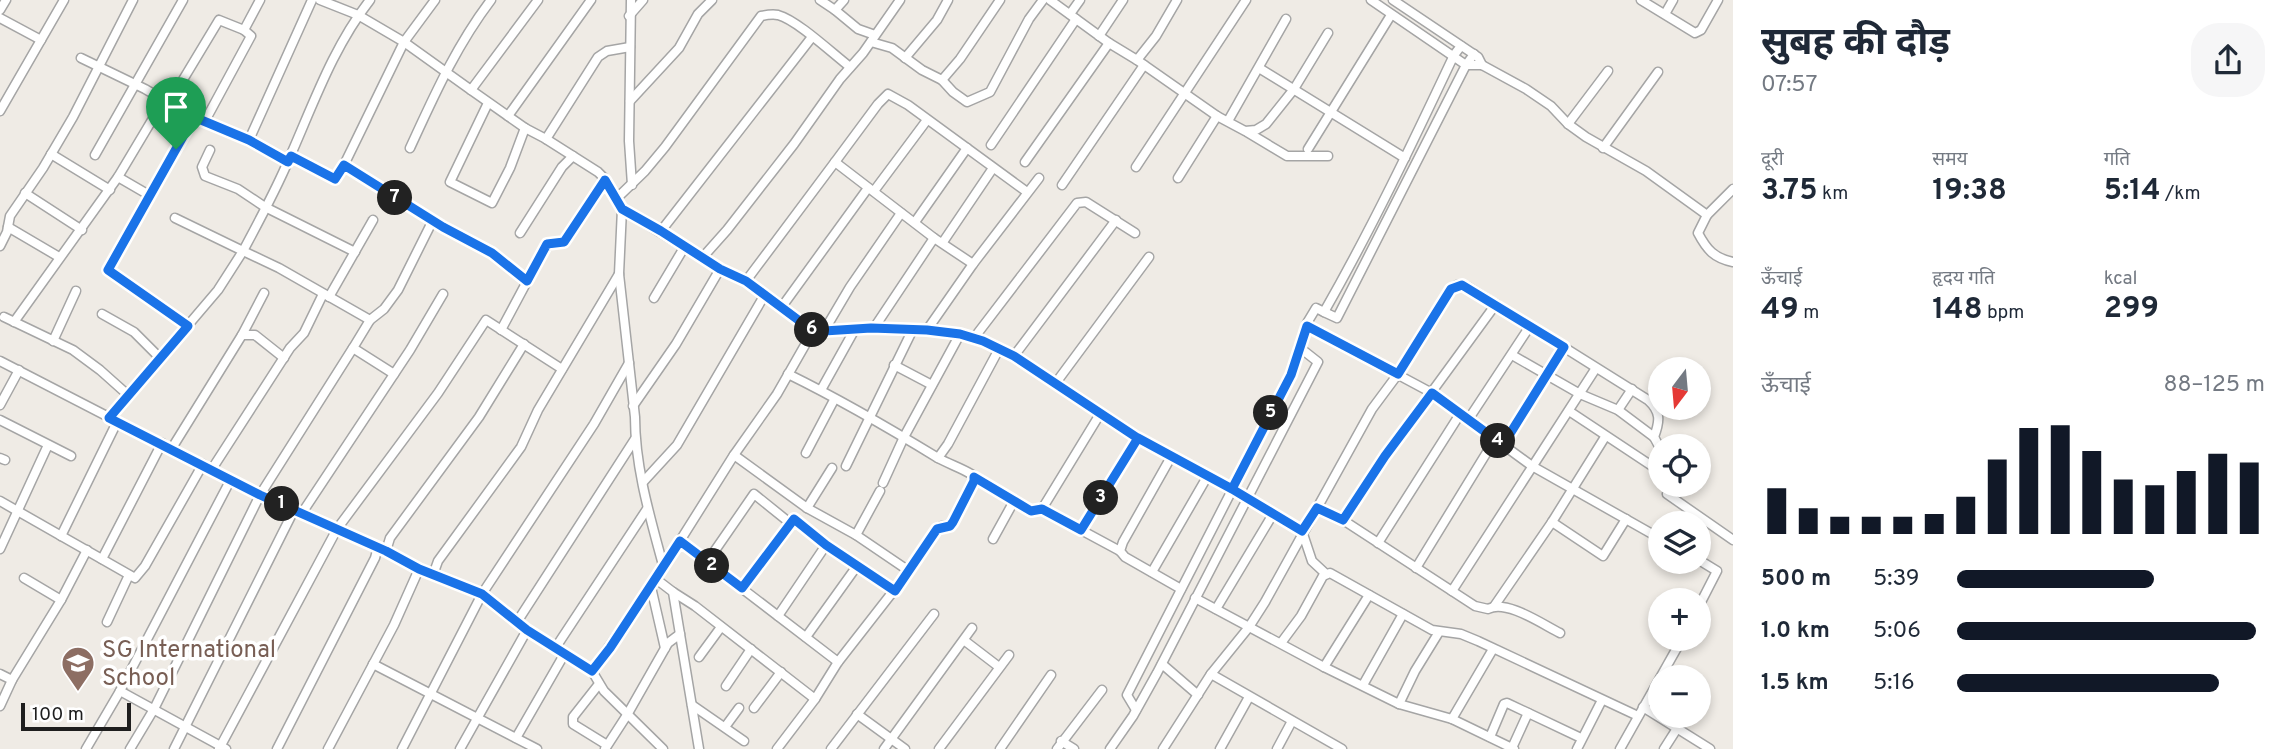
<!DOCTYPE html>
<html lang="hi">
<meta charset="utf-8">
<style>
:root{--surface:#fff;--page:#f6f6f7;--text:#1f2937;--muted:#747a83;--accent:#111827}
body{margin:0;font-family:Overpass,"Noto Sans Devanagari",sans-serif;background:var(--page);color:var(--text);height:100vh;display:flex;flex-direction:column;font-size:26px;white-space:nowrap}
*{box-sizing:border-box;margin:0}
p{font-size:23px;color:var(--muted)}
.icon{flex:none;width:38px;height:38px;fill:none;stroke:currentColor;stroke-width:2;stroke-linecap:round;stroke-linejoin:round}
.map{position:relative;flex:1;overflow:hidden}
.side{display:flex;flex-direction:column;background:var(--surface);width:560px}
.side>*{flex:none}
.needle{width:46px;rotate:196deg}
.tools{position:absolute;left:1648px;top:357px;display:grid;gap:14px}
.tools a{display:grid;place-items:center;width:63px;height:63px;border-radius:50%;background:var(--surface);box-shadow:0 4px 10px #0003;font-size:35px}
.scale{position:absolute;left:21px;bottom:18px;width:110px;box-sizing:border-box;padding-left:7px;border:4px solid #1e1e1e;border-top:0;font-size:19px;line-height:24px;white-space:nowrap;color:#1e1e1e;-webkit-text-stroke:5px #fff;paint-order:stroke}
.pin{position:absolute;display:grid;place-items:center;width:60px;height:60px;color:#fff;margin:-72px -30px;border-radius:50% 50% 50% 0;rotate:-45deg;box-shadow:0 0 7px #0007}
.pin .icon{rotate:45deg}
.km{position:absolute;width:35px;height:35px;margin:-18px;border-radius:50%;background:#222;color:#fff;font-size:19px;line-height:35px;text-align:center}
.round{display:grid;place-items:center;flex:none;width:74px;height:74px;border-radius:28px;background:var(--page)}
.headline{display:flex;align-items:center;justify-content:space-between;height:119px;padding:0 28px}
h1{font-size:38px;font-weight:700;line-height:52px}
.figures{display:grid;grid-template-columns:repeat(3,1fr);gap:10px;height:119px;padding:7px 28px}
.figures div{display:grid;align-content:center}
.figures b{font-size:30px;font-weight:700}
.figures small{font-size:19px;font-weight:400}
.figures p{font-size:19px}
.chart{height:196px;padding:14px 28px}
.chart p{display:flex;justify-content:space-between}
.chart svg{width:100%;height:126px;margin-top:7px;stroke:var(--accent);stroke-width:6}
ul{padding:0 28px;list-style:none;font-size:23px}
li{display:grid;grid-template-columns:112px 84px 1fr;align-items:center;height:52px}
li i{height:18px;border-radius:9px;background:var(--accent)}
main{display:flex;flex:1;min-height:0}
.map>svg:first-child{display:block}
</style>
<main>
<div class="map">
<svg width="1733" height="749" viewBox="0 0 1733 749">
<rect width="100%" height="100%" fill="#efebe5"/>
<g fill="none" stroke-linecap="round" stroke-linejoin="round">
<defs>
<g id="minor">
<path d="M320,0L358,15L404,42L471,90"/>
<path d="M538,0L471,90L525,128L546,139L598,172L605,179L622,209L619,274L635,417C635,467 650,517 663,565"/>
<path d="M631,0L629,141L632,185"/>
<path d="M820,0L835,10L844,0"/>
<path d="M1050,0L1109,43L1137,60L1217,116L1245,131L1256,130L1266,124L1294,89L1328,33"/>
<path d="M1371,0L1466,65H1482L1526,89L1551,106L1568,124L1586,137L1646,171L1707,215L1698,233C1707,250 1714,258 1733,262"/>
<path d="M1393,0L1478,57L1482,65"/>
<path d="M1641,0L1695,33L1701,30L1718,0"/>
<path d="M0,10L6,0"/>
<path d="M835,10L858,29L875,35"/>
<path d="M1070,14L1080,0"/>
<path d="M1665,14L1673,0"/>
<path d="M629,16L643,0"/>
<path d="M0,18L41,40"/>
<path d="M1099,36L1123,0"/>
<path d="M871,42L892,48L922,70L942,80L960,59L1000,0"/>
<path d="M81,58L145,89L188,114L249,140L288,162"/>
<path d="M905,58L937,20L948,0"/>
<path d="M1137,60L1156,36L1177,0"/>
<path d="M1259,68L1405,158"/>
<path d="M942,80L953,92L967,102L990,92L1029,19L1043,0"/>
<path d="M630,101L679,48L698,14L712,0"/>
<path d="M169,103L219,20L244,30"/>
<path d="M488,103L450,182L492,203L510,168L525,128"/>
<path d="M0,111L64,0"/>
<path d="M508,116L591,0"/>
<path d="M205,121L251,36L244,30L260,0"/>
<path d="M1228,121L1286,19"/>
<path d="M1568,124L1608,71"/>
<path d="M1247,132L1287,156H1328"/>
<path d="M546,139L598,57L607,51L630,47"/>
<path d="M249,140L312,0"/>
<path d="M991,145L1076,19"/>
<path d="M410,148C434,96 456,46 491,0"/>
<path d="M1603,148L1658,72"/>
<path d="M1308,149L1391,15"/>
<path d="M210,150L202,167L205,176L238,189L265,207L355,252"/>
<path d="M51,154L110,190"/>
<path d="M95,155L183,0"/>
<path d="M291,156L335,179L344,165"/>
<path d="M835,162L878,104L888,94L908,105L1027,192"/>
<path d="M1025,162L1109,43"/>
<path d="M1136,167L1246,0"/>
<path d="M118,177L149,195"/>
<path d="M1178,178L1217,116"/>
<path d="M1062,185L1144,65"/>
<path d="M874,191L927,120"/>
<path d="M25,193L82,230"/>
<path d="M616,199L645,171L665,147L761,16C766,15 773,14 778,15C797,20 833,54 850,67"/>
<path d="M622,209L720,269L746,281L817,334"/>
<path d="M1707,215L1733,189"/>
<path d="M433,220L344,165L404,42L435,0"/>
<path d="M915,222L967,148"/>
<path d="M8,227L59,257"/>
<path d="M661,231L812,37"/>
<path d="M520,233L562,167L573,156"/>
<path d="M943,242L993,168"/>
<path d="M0,246L7,232L10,216L43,168L73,117L133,0"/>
<path d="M703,257L727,230L794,144L840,79L863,53L900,0"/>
<path d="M746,281L835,162L934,238L973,264"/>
<path d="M329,297L373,220"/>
<path d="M654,298L685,246"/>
<path d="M781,308L868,188"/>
<path d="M1324,312L1337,318L1466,65L1474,54"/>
<path d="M102,314L134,332L160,358"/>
<path d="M4,317L73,350L100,370L128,395"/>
<path d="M370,320L279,268L243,251C259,221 276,190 289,159C313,105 333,47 370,0"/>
<path d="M14,322L118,177L164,100"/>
<path d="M188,326L108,270L149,195L194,117"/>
<path d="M1307,326L1432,393L1532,466L1661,539"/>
<path d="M874,328L934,238"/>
<path d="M501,330L547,244L564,242L605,179"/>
<path d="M927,330L973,264L1039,178"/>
<path d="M824,331L850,287L901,213"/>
<path d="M242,335L264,293"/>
<path d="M974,338L1077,203L1086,202L1135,233"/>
<path d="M53,341L76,291"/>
<path d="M1512,355L1580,394L1618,410L1654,437"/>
<path d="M1014,356L1116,220"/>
<path d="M0,361L260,495L386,551L419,569L482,594L527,630L592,671L604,691L663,749"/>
<path d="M894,365L932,385"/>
<path d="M394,374L353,348L370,320L384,309L398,290L433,220L492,253L527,281"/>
<path d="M788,374C839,399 889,428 938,458C949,464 961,468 971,474C991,486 1011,499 1031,511L1042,509L1120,551"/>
<path d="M1055,384L1149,257"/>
<path d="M821,390L855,329"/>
<path d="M0,405L19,370"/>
<path d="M633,406L676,344L720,269"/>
<path d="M1618,410L1632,389"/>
<path d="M1569,411L1661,472"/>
<path d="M109,418L218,290L243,251L175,218"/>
<path d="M0,420L71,456"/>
<path d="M1468,420L1530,326"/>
<path d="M1503,445L1564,347"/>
<path d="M172,448L242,335H255L284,358"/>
<path d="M806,453L834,400"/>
<path d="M734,455L807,508L856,535L909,571L838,662L815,699L777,749"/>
<path d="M1171,457L1123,542L1120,551L1125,557L1181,589"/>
<path d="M0,458L5,460"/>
<path d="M938,458L948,444L999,349"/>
<path d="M846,466L913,329"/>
<path d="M212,469L290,348L304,333L323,294"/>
<path d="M643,482L677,445L764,296"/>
<path d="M883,483L904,437L960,334"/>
<path d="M1670,485L1667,494L1733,540"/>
<path d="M0,501L135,578L145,566L203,464"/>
<path d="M807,508L832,468"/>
<path d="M1317,508L1343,520L1475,606L1488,609C1506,599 1542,624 1560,633"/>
<path d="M1042,509L1100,414"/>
<path d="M302,513L410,350L443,294"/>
<path d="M1343,520L1385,456L1496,304"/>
<path d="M1552,522L1603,556L1626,519"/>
<path d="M790,523L794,519L826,545"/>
<path d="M1081,530L1138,438"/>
<path d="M856,535L880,491"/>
<path d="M61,536L117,422"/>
<path d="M993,539L1014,501"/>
<path d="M680,541L838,662"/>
<path d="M1378,543L1460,414"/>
<path d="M0,549L48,445"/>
<path d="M386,551L390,538L479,417L524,344"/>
<path d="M102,559L162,443"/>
<path d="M1699,560L1717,571L1699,606"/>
<path d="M707,562L754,494L790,523L742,588"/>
<path d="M1416,568L1495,439"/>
<path d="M909,571L937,529L942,526H950L953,522L974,481V477"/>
<path d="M1152,572L1207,477"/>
<path d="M433,575L438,561L521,447L538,410L619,274"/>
<path d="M24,578L61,600"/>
<path d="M656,579L673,592L699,749"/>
<path d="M651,587L665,648"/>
<path d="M1452,591L1596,368"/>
<path d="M673,592L695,606L815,699"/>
<path d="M1195,598L1324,667L1399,704L1452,719L1514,749"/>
<path d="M1495,605L1552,522L1605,437"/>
<path d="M1216,609L1273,514"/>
<path d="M778,616L826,545L895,591"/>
<path d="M107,622L129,575"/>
<path d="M517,622L635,439"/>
<path d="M806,637L857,566"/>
<path d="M965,641L999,667"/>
<path d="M1281,643L1301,616L1323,576L1330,573L1432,630L1461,634L1478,641L1638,716"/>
<path d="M556,647L647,509"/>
<path d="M699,657L721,627"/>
<path d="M373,664L537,749"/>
<path d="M1162,664L1198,695"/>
<path d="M1324,667L1369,595"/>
<path d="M592,671L651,587L734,455L777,394L809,338L824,331L871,328L927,330L960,334L983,341L1014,356L1136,437L1248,498L1302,531L1312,561L1326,574"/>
<path d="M0,674L12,680"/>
<path d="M1211,674L1342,749"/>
<path d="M599,684L573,717V724L607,745"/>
<path d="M1363,685L1403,614"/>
<path d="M726,686L751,649"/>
<path d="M120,691L226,749"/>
<path d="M1399,704L1415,671L1439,632"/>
<path d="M692,705L744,741"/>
<path d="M0,706L12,680L61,600L87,550"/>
<path d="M1643,707L1710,749"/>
<path d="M754,708L781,672"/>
<path d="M1136,710L1127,695L1291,375L1307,323L1316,308L1324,312C1372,228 1413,142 1454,55L1461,46"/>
<path d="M857,714L905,749"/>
<path d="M1452,719L1493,649"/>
<path d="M725,727L739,708"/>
<path d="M1490,737L1504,704L1507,703L1581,738"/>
<path d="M516,738L565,653"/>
<path d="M1061,741L1074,749"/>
<path d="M1512,748L1528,713"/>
<path d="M86,749L120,691L231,479"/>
<path d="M130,749L154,709L260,495L353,348"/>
<path d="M174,749L294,510"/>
<path d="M219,749L337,529L438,393L486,320L562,369"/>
<path d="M277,749L375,558L378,547"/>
<path d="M328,749L394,625L419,569"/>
<path d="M402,749L482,594L594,424L629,363"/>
<path d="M460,749L527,630"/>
<path d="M605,749L627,715L668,643L680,634"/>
<path d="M831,749L934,614"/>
<path d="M884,749L972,628"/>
<path d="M939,749L1009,655"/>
<path d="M1000,749L1051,675"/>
<path d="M1057,749L1102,690"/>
<path d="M1110,749L1133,716L1157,673L1318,362L1299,347"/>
<path d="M1163,749L1211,674L1249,627L1265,602L1372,409L1398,374L1451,289L1457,285L1468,287L1648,400C1661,412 1660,421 1654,437L1661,450"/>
<path d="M1220,749L1249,697"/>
<path d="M1277,749L1292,721"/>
<path d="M1577,749L1602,700"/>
<path d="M1620,749L1682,639"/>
<path d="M1664,749L1678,727"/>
</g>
</defs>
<use href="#minor" stroke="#a5a5a5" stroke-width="11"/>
<use href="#minor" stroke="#fff" stroke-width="8"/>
</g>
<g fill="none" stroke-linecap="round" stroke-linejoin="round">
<defs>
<path id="route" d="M176,149L108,270L188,326L109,418L260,495L386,551L419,569L482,594L527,630L592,671L610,648L680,541L742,588L794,519L826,545L895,591L937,529L950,526L953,522L974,481V477L1031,511L1042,509L1081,530L1138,438L1232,489L1302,531L1317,508L1343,520L1385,456L1432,393L1503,445L1564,347L1462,285L1451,289L1398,374L1307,326L1291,375L1232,489L1138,438L1136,437L1014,356L983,341L960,334L927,330L871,328L824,331L817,334L746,281L720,269L661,231L622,209L605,180L564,242L547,244L527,281L492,253L443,227L344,165L335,179L291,156L288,162L249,140L194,117L176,149"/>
</defs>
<use href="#route" stroke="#fff" stroke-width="14"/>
<use href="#route" stroke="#1a73e8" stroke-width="9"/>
</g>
<defs>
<symbol id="school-pin" viewBox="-11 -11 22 30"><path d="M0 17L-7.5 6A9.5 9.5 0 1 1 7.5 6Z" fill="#8d6e63" stroke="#fff"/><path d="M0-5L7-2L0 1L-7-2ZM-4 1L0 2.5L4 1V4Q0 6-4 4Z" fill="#fff"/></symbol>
</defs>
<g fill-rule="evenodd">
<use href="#school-pin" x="59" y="644" width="38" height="52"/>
</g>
<g text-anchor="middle" stroke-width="7" stroke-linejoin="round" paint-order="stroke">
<g font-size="24" fill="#785e54" stroke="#fff" text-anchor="start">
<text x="102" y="657">SG International<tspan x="102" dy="28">School</tspan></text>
</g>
</g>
</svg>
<div class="tools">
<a><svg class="needle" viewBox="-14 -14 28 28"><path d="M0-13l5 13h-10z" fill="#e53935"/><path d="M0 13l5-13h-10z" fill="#747a83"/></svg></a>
<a><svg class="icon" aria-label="locate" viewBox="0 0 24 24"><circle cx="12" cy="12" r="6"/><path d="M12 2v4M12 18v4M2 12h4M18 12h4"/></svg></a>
<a><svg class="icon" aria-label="layers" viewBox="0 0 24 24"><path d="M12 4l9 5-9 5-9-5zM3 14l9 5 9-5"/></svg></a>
<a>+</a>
<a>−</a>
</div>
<div class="scale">100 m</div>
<div class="pin" style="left:176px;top:149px;background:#1e9e55"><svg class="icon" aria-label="arrive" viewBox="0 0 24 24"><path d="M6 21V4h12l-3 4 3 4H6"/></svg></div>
<b class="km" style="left:282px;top:504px">1</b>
<b class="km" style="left:712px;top:566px">2</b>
<b class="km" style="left:1101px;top:498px">3</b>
<b class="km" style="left:1498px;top:441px">4</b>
<b class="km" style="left:1271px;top:413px">5</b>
<b class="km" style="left:812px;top:330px">6</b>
<b class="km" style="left:395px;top:198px">7</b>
</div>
<section class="side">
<div class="headline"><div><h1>सुबह की दौड़</h1><p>07:57</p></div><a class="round"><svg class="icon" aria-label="share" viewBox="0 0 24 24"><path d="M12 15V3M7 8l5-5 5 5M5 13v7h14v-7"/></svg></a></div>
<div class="figures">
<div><p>दूरी</p><b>3.75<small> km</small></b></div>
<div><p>समय</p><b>19:38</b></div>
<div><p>गति</p><b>5:14<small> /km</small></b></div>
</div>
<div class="figures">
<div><p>ऊँचाई</p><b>49<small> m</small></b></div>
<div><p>हृदय गति</p><b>148<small> bpm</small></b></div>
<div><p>kcal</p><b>299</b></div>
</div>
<div class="chart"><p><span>ऊँचाई</span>88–125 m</p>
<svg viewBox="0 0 160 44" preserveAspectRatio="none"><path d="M5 44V28M15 44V35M25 44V38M35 44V38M45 44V38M55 44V37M65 44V31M75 44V18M85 44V7M95 44V6M105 44V15M115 44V25M125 44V27M135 44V22M145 44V16M155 44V19"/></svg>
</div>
<ul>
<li><b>500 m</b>5:39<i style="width:64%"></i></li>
<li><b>1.0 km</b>5:06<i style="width:97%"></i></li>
<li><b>1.5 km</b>5:16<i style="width:85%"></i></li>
</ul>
</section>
</main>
